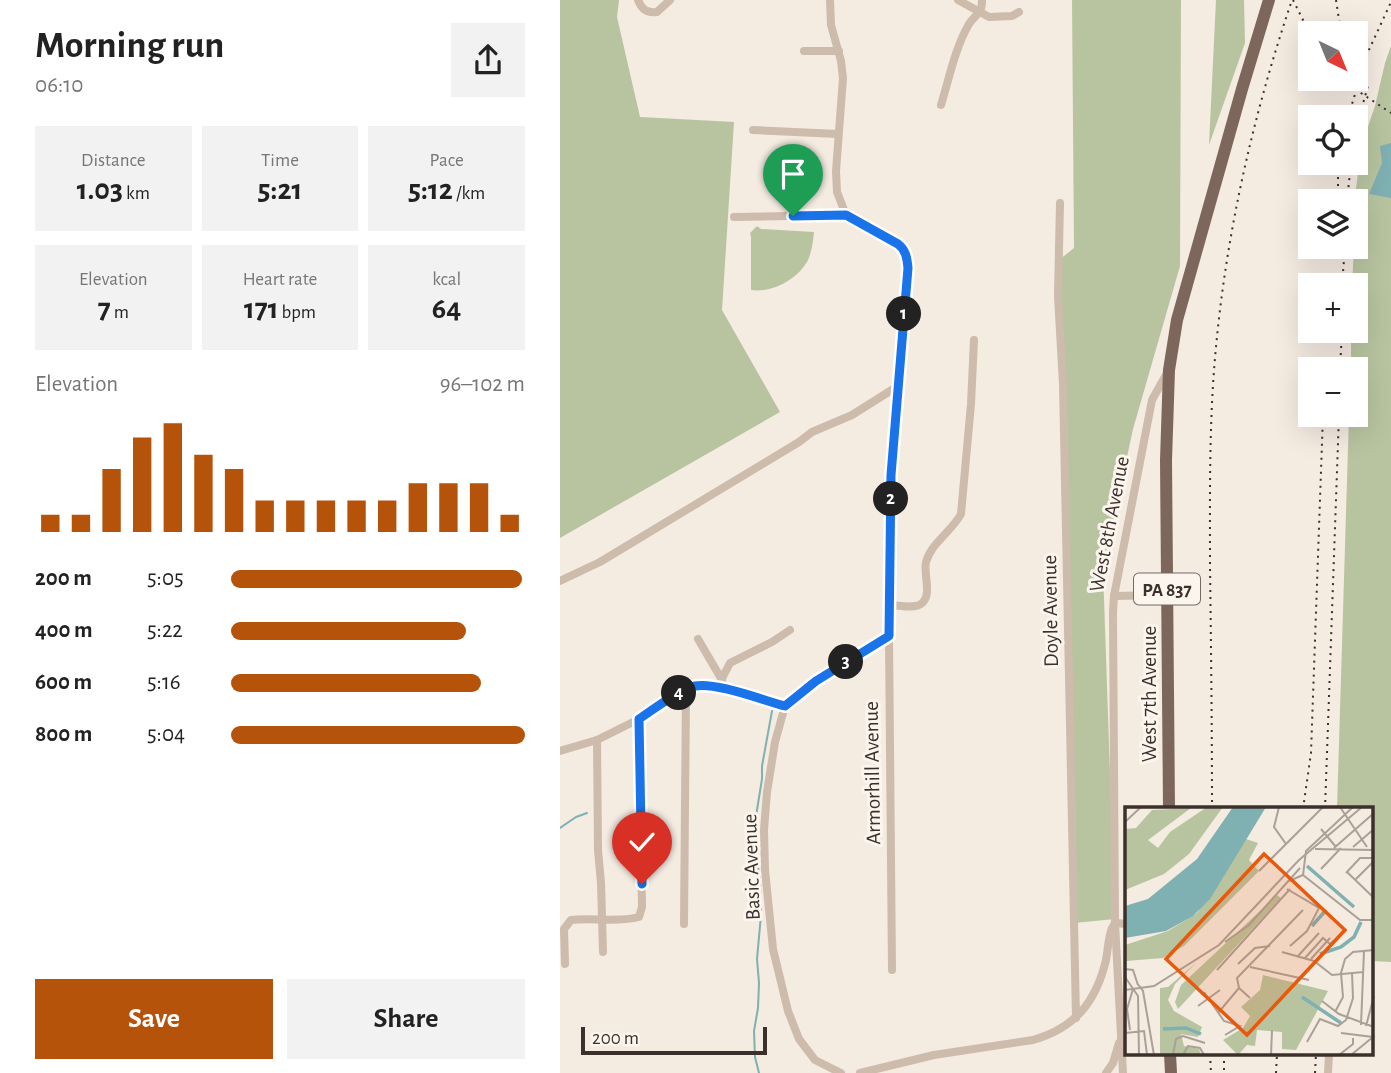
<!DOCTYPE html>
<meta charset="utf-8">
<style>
:root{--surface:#fff;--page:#f2f2f2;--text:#222;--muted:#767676;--accent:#b45309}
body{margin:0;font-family:"Alegreya Sans",sans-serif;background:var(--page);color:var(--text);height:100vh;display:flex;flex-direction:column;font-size:26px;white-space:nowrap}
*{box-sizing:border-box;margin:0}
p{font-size:23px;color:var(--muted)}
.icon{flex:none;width:38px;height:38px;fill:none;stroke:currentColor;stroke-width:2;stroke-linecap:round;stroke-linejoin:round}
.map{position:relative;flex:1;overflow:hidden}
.drawer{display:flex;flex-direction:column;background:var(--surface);width:560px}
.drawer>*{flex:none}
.needle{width:46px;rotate:137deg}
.buttons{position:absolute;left:738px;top:21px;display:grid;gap:14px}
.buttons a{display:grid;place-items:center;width:70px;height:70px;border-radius:0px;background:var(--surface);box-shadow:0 7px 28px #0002;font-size:35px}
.scale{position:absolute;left:21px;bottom:18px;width:186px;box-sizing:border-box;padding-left:7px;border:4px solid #3b302b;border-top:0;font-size:19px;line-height:24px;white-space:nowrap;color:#3b302b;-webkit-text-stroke:5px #fbf5ee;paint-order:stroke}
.pin{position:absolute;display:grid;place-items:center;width:60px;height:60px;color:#fff;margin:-72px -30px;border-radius:50% 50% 50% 0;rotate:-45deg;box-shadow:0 0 7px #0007}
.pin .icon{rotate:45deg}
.km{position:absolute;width:35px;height:35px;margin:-18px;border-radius:50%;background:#222;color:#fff;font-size:19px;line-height:35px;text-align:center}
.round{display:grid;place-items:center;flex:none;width:74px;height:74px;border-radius:0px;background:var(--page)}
.headline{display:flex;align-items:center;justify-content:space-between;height:119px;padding:0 35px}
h1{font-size:38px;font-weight:600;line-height:52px}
.figures{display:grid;grid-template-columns:repeat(3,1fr);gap:10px;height:119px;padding:7px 35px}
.figures div{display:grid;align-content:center;border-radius:0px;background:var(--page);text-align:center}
.figures b{font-size:30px;font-weight:600}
.figures small{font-size:19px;font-weight:400}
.figures p{font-size:19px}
.chart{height:196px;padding:14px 35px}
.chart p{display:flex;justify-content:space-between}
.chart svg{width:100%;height:126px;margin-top:7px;stroke:var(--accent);stroke-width:6}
.button{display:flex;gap:14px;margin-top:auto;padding:14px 35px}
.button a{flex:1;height:80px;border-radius:0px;background:var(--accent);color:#fff;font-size:28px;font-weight:600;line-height:80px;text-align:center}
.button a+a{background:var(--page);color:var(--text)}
ul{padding:0 35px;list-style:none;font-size:23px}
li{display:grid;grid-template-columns:112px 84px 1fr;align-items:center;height:52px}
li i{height:18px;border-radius:9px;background:var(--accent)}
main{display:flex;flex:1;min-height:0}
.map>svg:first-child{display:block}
</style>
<main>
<section class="drawer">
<div class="headline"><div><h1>Morning run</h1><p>06:10</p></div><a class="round"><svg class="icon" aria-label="share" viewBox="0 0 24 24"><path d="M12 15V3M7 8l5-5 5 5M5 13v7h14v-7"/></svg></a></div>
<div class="figures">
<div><p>Distance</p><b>1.03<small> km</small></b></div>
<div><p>Time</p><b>5:21</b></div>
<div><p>Pace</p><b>5:12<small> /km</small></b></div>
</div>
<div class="figures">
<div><p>Elevation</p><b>7<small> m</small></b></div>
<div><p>Heart rate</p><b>171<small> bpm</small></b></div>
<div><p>kcal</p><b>64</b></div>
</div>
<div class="chart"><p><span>Elevation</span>96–102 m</p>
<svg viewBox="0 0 160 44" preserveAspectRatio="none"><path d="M5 44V38M15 44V38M25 44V22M35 44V11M45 44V6M55 44V17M65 44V22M75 44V33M85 44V33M95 44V33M105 44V33M115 44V33M125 44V27M135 44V27M145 44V27M155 44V38"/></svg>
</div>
<ul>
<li><b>200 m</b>5:05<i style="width:99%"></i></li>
<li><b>400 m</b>5:22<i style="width:80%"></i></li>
<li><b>600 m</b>5:16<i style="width:85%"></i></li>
<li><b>800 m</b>5:04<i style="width:100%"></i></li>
</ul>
<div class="button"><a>Save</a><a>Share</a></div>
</section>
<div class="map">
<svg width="831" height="1073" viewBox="0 0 831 1073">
<rect width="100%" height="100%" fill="#f4ebe1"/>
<g fill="#b8c4a0">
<path d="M0,0H59L57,17L80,117L174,122L162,310L220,412L0,538Z"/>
<path d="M512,0H621L620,266L573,429L543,569L555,919L514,923L499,260L514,248Z"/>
<path d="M656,0H684L685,43L649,145Z"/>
<path d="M831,46V962L812,961V809H777L789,415H796V369H791V331H796V285H792L794,247H796V188L802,144L815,106L825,63Z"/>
<path d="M197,226L201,229L254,232C253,241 252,251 248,260C238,279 213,293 191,290V237L190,233Z"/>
</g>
<path fill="#7fb0b2" d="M831,143V198L809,194L822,163L820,146Z"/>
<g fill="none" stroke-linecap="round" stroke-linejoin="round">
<g stroke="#7fb0b2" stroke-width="2">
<path d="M0,828L16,817L27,813"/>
<path d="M199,1073L195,1057L194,1031L198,1008L199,983L197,959L201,915L200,879L196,855L195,828L197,823L196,816L202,779V766L212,711"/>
</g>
<g stroke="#cdbbac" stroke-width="8">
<path d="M78,0C82,10 87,13 97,12L110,0"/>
<path d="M270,0L271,25L281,61L283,78L276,171L277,192L286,215"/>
<path d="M398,0L429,17L452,16L459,12"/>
<path d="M244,51H279"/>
<path d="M381,105C389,79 395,48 409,24C416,13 422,15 422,0"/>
<path d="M193,130L278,134"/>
<path d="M500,203L498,296L503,384L516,1018"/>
<path d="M174,217L286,215L338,244C346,250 347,258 348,268L331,475L329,636L332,970"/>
<path d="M0,581L40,562L239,442L252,432L292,415L338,386"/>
<path d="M554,596L607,595"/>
<path d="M329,605C338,605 354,609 361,604C373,596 363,573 366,562C371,543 392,531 401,514L411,404L414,340"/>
<path d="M138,639L162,680"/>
<path d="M158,686L225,706"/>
<path d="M225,706L215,742L207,792L204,830L205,870L213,949L228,1011L239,1039L255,1060L281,1073"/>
<path d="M225,706L256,681L329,636"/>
<path d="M37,740L38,850L41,883L43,952"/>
<path d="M0,751L37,740L79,719L126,689L136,686H158L170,663L212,642L230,630"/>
<path d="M124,924L126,689"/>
<path d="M5,964L4,929L11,920C33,917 57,923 79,917L82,907L79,719"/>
<path d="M300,1073L374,1055L473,1040C515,1028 536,1002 546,960C548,950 548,938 552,928L555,923L567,924"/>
<path d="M546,1073L553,1063L559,1043"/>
<path d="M563,1073L555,923L553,612L554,596L592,400L607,373"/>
<path d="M768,1073L769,1054"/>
</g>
<g stroke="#7d675c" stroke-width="12">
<path d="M609,809L606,460L609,370L617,320L682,89L709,0"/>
<path d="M610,1054L611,1073"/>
</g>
<g stroke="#3b302b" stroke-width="2" stroke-dasharray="2 5" stroke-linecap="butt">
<path d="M733,0L751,36"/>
<path d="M776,0L781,33"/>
<path d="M785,79L801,93L831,113"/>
<path d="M788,117L808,52L831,2"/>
<path d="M796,129L809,82"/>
<path d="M778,186V163"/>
<path d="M787,201L791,163"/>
<path d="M782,285L785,247"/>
<path d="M780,369L782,331"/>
<path d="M652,809C652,727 651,646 650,564C650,492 649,419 656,347C667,229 694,112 732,0"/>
<path d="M743,809L751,753L763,415"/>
<path d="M765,809L779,415"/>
<path d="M650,1054L651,1073"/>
<path d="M664,1054V1073"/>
<path d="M716,1073L717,1054"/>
<path d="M755,1073L756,1054"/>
</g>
</g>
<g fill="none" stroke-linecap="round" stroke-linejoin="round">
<defs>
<path id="route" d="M82,884L79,719C93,710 119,689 135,686C156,682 202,700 225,706L256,681L329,636L331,475L348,268C347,258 346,250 338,244L286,215L233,216"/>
</defs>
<use href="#route" stroke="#fff" stroke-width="14"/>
<use href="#route" stroke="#1a73e8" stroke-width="9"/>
</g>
<g text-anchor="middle" stroke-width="6" stroke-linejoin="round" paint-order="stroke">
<rect fill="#fbf5ee" stroke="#756b66" stroke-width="2" x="574" y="573.5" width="66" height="31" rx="5"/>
<g font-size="19" font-weight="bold" fill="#3b302b">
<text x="607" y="596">PA 837</text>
</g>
<g font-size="21" fill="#3b302b" stroke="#fbf5ee">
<text transform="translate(549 524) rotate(-79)" y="7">West 8th Avenue</text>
<text transform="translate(490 611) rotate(-91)" y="7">Doyle Avenue</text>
<text transform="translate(589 694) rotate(-90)" y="7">West 7th Avenue</text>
<text transform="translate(312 773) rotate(-91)" y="7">Armorhill Avenue</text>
<text transform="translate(191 867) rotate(-92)" y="7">Basic Avenue</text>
</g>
</g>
<g transform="translate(565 807)">
<rect width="248" height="248" fill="#f4ebe1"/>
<path d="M82,0H98L64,47L39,67L0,83V22L11,21L27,3L66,1L23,33L33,41L45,25ZM121,32L133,36L124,53L134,64L59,139L38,151L1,154L0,138L43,124L72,106ZM152,88L156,91L53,202L50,195L56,178ZM72,155L50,177L43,193L49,204L77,220L73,230L56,227L59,239L74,242L76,248H35V181L43,180ZM138,168L203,184L171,243L157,242V225L132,223L130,239L122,238L113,248L98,233L118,221L125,209L116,200L135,183Z" fill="#b8c4a0"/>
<path d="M108,0H141L85,92L68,109L41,124L0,131V99L23,92L72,52Z" fill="#7fb0b2"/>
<path fill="none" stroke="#7fb0b2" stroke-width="3.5" d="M182,59L229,100M187,119L201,103M195,147L216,140L229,130L236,115M177,190L216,216M38,222L61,221L76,227"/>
<path fill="none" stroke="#aaa098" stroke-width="2" d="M154,0L149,20L161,37M215,0L242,40M0,15L16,0M196,22L211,40M228,40L249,22M209,41L249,6M190,42L249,43M196,62L216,41M134,64L198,0M222,65L249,91M221,66L235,51H249M178,68L235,113H249M230,73L249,54M164,74L178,68L181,44L228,0M162,82L194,101L182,124L165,139M100,135L124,118L175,61M157,145L189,154L207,168L238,165M173,149L194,126M180,151L198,131L205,137L210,133M186,152L205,131M113,157L130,141L145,139M125,160L184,173M0,162L8,163L13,178M92,163L165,82M0,170L13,189L14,248M12,176L18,184L29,248M0,183L29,179L94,138L174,53L237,0M79,185L99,214L115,219L100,228M125,191L114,181L112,171L178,103M197,194L214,207L249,220M73,199L95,183M210,205L218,190L216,166L220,152L228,145L249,143M93,206L114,181M236,218L239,144M241,219L249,189M5,223L2,202L8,182M0,226L19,224L22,248M216,226L248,230L226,248M182,235L195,212L213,219L221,213L228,191L227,166M48,248L51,232L58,229L80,236M58,248L63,239L75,241L79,248M146,248L147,223M214,248L228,237V231"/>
<path fill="#e8590c" fill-opacity="0.15" stroke="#e8590c" stroke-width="3.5" d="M139,47L220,123L122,228L41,152Z"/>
<rect width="248" height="248" fill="none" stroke="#3b302b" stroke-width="3.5"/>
</g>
</svg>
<div class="buttons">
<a><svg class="needle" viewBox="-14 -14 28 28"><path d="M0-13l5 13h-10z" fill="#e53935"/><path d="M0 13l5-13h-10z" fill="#767676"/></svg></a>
<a><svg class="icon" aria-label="locate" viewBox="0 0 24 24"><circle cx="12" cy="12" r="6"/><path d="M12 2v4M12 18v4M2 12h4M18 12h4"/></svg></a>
<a><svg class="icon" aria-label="layers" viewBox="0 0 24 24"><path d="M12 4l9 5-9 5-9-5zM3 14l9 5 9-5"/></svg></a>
<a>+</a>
<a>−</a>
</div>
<div class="scale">200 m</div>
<div class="pin" style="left:233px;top:216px;background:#1e9e55"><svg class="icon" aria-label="arrive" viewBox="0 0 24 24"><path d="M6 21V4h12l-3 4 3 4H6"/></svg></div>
<div class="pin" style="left:82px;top:884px;background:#d93025"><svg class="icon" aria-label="check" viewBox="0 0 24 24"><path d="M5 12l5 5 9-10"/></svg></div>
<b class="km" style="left:344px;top:314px">1</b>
<b class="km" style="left:331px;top:499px">2</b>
<b class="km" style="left:286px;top:662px">3</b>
<b class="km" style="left:119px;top:693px">4</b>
</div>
</main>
